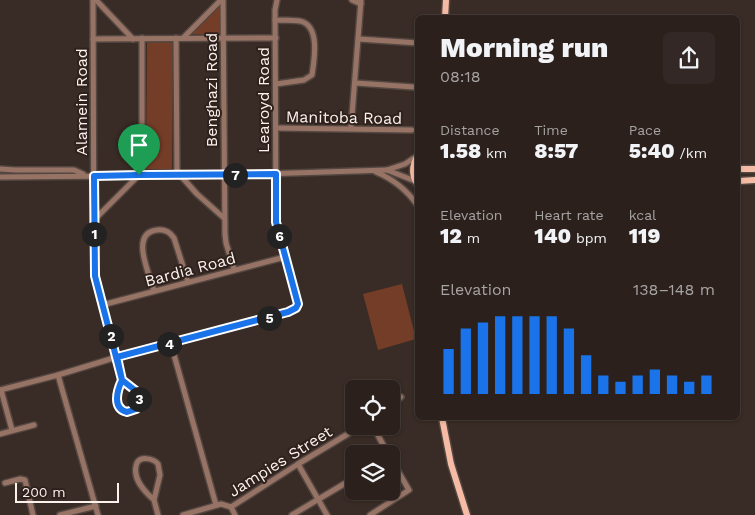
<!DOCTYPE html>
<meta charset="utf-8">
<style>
:root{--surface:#2b201c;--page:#332825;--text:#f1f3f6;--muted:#a6a3a3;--line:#473e3b;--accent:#1a73e8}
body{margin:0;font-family:"Work Sans",sans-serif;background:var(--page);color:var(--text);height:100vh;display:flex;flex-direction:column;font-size:19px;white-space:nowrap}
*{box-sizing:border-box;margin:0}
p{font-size:16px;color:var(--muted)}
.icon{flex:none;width:28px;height:28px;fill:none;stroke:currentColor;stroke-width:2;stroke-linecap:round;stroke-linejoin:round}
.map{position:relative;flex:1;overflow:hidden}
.side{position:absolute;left:415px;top:15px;width:325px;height:405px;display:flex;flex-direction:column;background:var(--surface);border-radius:8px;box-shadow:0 1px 4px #0004,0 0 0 1px var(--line)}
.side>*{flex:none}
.controls{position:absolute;left:345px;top:380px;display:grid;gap:10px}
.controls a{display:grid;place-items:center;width:55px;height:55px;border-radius:8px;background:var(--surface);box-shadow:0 1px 4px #0004,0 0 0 1px var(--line);font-size:25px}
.scale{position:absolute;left:15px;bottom:12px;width:104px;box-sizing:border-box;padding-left:5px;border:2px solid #fbf1ed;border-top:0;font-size:14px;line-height:18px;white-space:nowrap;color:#fbf1ed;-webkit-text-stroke:4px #2f211b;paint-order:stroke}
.pin{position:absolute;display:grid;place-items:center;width:42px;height:42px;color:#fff;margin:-51px -21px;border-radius:50% 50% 50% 0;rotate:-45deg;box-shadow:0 0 5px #0007}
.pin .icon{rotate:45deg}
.km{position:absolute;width:25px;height:25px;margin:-12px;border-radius:50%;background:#222;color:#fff;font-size:14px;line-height:25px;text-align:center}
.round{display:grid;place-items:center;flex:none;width:52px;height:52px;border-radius:8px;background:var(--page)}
.headline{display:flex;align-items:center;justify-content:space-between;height:85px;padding:0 25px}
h1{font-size:28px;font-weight:800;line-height:38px}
.stats{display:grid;grid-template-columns:repeat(3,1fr);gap:8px;height:85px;padding:5px 25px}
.stats div{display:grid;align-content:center}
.stats b{font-size:21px;font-weight:800}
.stats small{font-size:14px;font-weight:400}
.stats p{font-size:14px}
.chart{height:140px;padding:10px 25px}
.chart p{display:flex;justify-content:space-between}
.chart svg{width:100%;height:90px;margin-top:5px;stroke:var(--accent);stroke-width:6}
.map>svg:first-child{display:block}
</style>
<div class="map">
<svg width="755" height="515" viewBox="0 0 755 515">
<rect width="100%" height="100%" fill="#392b25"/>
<g fill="#743d27">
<path d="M221,3V35L191,34L192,31Z"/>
<path d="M147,42H173L172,169H146Z"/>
<path d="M402,284L416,339L378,350L363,294Z"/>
</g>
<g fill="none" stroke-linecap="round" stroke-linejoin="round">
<defs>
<g id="minor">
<path d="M93,0L94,270C98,307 117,341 121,377C122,383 118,387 117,392C115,401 120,416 132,411C136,410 138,407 139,403C141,392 129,386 122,380"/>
<path d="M96,0L133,39"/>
<path d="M223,0L225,234L226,243L234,269"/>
<path d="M352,0L361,4"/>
<path d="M275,20C284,21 296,19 303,22C320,29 314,61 312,75L304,80L276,84"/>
<path d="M142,38V176"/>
<path d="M176,38L177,175"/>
<path d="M183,38L221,0"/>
<path d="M93,39L276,38"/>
<path d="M359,39L418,43"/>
<path d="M356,83L414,87"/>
<path d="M277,128L412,130"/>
<path d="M351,128L361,0"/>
<path d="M0,169L15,170H74L83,174"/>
<path d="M387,170L415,181"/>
<path d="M376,172C393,179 407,190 418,206"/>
<path d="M181,176L197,194L224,218"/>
<path d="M0,177L234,175L387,170L405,164L417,156"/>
<path d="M94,220L139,175"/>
<path d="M154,291C150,275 129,233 157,230C164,229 170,232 174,238L188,282"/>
<path d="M102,305L285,257"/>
<path d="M171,344L216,505"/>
<path d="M58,375L98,515"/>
<path d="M0,390L58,375L117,357L260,320L288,312L297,308V300L276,222L275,10L277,0"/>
<path d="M1,390L12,430"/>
<path d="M391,406L401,397"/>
<path d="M373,426L388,454"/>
<path d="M0,434L34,425"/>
<path d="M298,464L327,515"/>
<path d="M5,483L20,479L25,480L33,515"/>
<path d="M154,500C145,492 133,480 136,466C138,455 153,458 158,464L160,475L154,500L158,515"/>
<path d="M231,507L235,515"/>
<path d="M60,515L96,506"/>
<path d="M183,515L221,504L231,507L298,464L361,426"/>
<path d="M292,515L354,478"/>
<path d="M370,515L409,490L391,459"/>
</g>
<g id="major">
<path d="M445,18L446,0"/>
<path d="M418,155C412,165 411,175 418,185"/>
<path d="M738,169H755"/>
<path d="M738,181L755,180"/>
<path d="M442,418L451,464L467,515"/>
</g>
</defs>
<use href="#minor" stroke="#544741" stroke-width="8"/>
<use href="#major" stroke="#544741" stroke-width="9"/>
<use href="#minor" stroke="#977365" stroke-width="5"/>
<use href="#major" stroke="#f6bba4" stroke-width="6"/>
</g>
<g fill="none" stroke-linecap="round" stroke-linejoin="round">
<defs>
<path id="route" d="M139,175L94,176L95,276L122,380C117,391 112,408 127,412L136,409L139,399L136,391L122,380L117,357L288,312L296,308L298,304L276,222V174L139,175"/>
</defs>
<use href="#route" stroke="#fff" stroke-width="10"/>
<use href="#route" stroke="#1a73e8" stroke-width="6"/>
</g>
<g text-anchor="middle" stroke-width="4" stroke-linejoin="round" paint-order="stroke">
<g font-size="16" fill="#fbf1ed" stroke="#2f211b">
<text transform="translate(211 90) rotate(-90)" y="6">Benghazi Road</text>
<text transform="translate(263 100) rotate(-90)" y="6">Learoyd Road</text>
<text transform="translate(81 102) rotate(-90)" y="6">Alamein Road</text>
<text transform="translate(344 117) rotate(1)" y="6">Manitoba Road</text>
<text transform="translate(190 269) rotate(-15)" y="6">Bardia Road</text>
<text transform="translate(280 461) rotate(-32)" y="6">Jampies Street</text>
</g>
</g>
</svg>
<div class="controls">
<a><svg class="icon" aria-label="locate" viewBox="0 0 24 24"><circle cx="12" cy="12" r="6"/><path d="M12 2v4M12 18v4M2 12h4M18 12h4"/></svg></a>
<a><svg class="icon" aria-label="layers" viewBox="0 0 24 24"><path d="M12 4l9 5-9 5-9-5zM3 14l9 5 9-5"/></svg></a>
</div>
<div class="scale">200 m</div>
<div class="pin" style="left:139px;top:175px;background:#1e9e55"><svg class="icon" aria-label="arrive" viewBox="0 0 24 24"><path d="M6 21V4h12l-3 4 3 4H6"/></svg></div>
<b class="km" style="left:94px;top:234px">1</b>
<b class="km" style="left:111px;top:336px">2</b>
<b class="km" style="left:139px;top:399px">3</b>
<b class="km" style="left:169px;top:344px">4</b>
<b class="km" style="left:269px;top:318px">5</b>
<b class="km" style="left:279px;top:236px">6</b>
<b class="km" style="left:235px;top:175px">7</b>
<section class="side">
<div class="headline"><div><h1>Morning run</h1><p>08:18</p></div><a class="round"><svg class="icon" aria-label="share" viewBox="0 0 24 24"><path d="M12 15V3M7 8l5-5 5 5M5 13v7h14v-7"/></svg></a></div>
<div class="stats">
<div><p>Distance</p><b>1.58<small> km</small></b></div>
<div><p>Time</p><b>8:57</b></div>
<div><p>Pace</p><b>5:40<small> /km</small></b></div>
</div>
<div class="stats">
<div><p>Elevation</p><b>12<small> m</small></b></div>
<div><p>Heart rate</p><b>140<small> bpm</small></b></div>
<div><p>kcal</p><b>119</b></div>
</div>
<div class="chart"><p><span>Elevation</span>138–148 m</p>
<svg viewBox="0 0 160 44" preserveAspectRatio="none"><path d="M5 44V22M15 44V12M25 44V9M35 44V6M45 44V6M55 44V6M65 44V6M75 44V12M85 44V25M95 44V35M105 44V38M115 44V35M125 44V32M135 44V35M145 44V38M155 44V35"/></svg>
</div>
</section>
</div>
